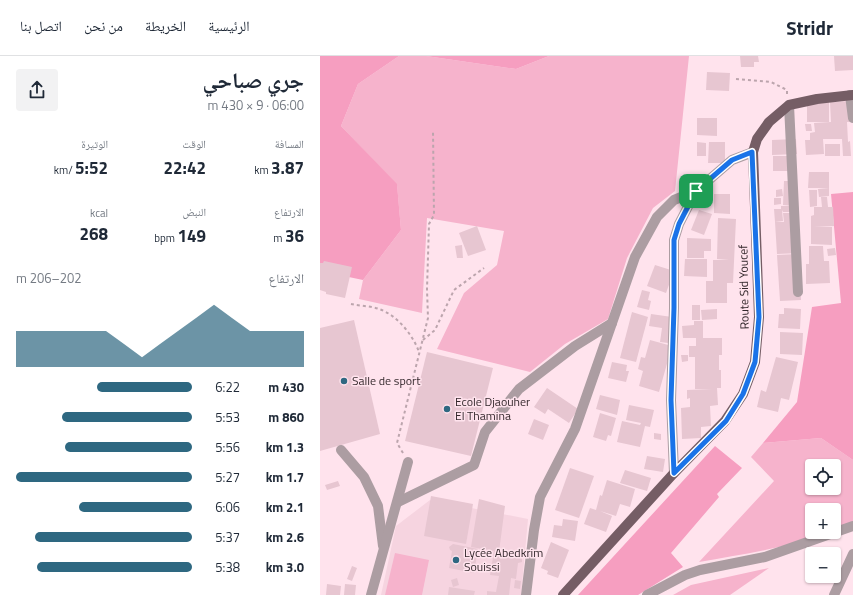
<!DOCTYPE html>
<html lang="ar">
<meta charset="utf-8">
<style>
:root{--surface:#fff;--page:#f2f2f3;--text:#1f2937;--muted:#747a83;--line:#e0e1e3;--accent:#2e6881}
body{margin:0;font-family:"Titillium Web","Noto Naskh Arabic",sans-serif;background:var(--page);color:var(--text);direction:rtl;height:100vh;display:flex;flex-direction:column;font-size:15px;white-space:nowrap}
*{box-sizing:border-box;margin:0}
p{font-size:13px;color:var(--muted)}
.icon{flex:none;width:22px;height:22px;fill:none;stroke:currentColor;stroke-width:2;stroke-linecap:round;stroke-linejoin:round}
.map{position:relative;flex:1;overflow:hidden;direction:ltr}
.side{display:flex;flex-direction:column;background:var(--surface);width:320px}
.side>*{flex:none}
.buttons{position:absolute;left:485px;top:403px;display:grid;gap:8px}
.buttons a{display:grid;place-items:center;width:36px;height:36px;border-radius:4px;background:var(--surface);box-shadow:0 1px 3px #0004;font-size:20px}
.pin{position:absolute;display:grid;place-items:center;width:34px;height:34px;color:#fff;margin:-17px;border-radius:8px;box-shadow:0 2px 6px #0006}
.round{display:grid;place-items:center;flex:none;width:42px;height:42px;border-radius:4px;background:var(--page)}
.summary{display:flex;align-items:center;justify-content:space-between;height:68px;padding:0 16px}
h1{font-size:22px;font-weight:700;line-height:30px}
.stats{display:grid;grid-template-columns:repeat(3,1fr);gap:6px;height:68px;padding:4px 16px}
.stats div{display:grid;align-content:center}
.stats b{font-size:17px;font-weight:700}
.stats small{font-size:11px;font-weight:400}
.stats p{font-size:11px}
.chart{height:112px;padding:8px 16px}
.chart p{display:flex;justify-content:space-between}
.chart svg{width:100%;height:72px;margin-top:4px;fill:var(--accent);opacity:.7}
ul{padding:0 16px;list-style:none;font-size:13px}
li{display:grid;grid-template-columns:64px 48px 1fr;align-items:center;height:30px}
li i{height:10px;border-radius:5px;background:var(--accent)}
header{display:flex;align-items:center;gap:24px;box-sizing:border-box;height:56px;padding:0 20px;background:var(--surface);border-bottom:1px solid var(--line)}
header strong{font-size:19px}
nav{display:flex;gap:22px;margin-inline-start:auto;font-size:14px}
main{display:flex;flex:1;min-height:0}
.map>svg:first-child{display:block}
</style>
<header>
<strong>Stridr</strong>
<nav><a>الرئيسية</a><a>الخريطة</a><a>من نحن</a><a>اتصل بنا</a></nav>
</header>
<main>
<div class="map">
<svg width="533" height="539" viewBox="0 0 533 539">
<rect width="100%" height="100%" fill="#ffe3ed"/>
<path fill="#f6d4e0" d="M110,444L208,463L201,539H61L76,470Z"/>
<g fill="#f6b3cc" fill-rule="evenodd">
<path d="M79,0H106L196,13L229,0H369L355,135L333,152L307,202L288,263L245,288L210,316L117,293L144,237L177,209L184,175L107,162L102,257L39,243L43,224L81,174L77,129L21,70L38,28Z"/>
<path d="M501,382L533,404V467L514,474V454H492V476H509C468,492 423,498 379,506L454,425L431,401L443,387ZM492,410H514V432H492Z"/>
<path d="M75,497L109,504L102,539H65Z"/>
<path d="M449,512L410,539H353L371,529Z"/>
</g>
<g fill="#f69ec0">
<path d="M0,0H79L38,28L21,70L77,128L81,174L43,224L0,215Z"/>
<path d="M106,0H229L196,13Z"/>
<path d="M533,136V404L501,382L443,387L477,346L492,251L521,247L511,138Z"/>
<path d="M395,390L422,412L397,438L399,441L351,497L363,511L318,539H258Z"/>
</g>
<g fill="#e7c6d1">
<path d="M420,0H438L439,6H434V11H421Z"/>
<path d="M514,0H533V14L515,15Z"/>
<path d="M387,16L410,17L409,35L386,34Z"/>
<path d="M532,45L533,66H527L528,86L530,85L531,100H523L522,83H503L504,98L486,99L485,84H490V77L495,76L494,67L511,66L510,46Z"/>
<path d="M509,46V66H487V47Z"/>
<path d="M377,62H397V80L377,79Z"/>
<path d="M485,68H491L492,75H486Z"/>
<path d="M476,83L477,98L452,99V84Z"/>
<path d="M377,86L386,87V100H377Z"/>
<path d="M389,86H405V107H388Z"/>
<rect x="505" y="88" width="15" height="12"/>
<path d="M453,100H476L473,115H453Z"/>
<path d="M489,116H509V132H488Z"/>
<path d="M464,125H468L474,150L463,149Z"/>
<path d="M509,132V140L499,141L498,133Z"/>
<path d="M462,133L463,140L456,141V134Z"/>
<path d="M489,134H497V150L490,151Z"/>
<path d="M394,138H410V158L394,157Z"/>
<path d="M501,141H507L508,151H513L514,170L494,171H512V189L491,188V160L494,159V151H502Z"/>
<path d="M454,142H461V148L454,149Z"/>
<path d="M461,150H475V156H463L462,154L463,165L455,166L454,153H461Z"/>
<path d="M379,154L392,158L384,179L371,174Z"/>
<path d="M463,157H470L479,197L457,198L455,166H464Z"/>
<path d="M398,162L416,163L413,227H407V247H386V225H393V204H409L397,203Z"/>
<path d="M157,170L166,194L148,200L139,177Z"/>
<path d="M367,182L391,183V195H384V202H367Z"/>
<path d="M142,189L143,202H137L135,190Z"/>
<path d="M489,190H503L504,205H509L510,227L486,228V208H489Z"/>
<path d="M515,192L516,199L508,200L507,193Z"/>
<path d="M478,198L481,244L460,245L457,199Z"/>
<path d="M365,203H387V221L364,220Z"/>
<path d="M4,205L32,211L25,242L6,238V236L0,234V207H3Z"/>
<path d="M335,209L354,215L346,237L327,230Z"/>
<path d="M322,234L330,236L328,244L331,245L329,254L317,251Z"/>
<rect x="372" y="249" width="8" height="15"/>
<path d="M464,252L481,253L480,273L458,272L459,258H464Z"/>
<path d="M397,253V263L382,264L381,254Z"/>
<path d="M312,256L328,261L316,306L300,302Z"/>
<path d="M331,258L352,261L348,287L340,286L342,272L329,270Z"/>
<path d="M34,264L60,378L0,395V272Z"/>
<path d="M374,265H383V282H402V299H399V314H401V332H397L398,349L390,350L391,370L381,371V382L362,383L361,352L370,351V342L367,343V334L392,333H375V301H369V290H376V282H363L362,270L374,269Z"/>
<path d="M460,276L483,277L482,299L460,298Z"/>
<path d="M330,284L352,290L339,336L319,330L323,315L318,313L321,301L325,302Z"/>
<path d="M107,296L173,312L151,400L85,385Z"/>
<path d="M361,299H368V305L362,306Z"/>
<path d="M456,301L478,306L469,344L461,342L458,356L437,351L441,334L446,336Z"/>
<path d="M292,306L307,309L306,315H309L306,326L288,322Z"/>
<path d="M227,332L258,353L249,367L228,353L225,358L214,351Z"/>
<path d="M280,339L300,344L297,359L276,353Z"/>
<path d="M309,349L334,354L330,371L325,370L320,391L297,386L302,365L320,369L321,367L306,364Z"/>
<path d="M280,357L296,362L291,380L288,379L286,385L273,381Z"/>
<path d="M214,363L229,369L223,384L208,378Z"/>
<path d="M334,377L341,378V384L334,383Z"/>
<path d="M327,400L345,403L343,416L324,413Z"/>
<path d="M250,412L274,420L259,462L235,454Z"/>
<path d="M305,414L331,422L327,435L300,427Z"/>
<path d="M287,424L315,433L310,451L300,448L296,460L280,455L292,460L286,476L264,468L270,452L276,454L280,439L282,440Z"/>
<path d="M18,425L20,430L7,434L5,429Z"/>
<path d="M111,440L153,448L146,488L104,480Z"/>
<path d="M159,443L185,450L179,496L199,500L202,502V506L198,507L196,523L191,522L189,539H167V535L176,536L179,520L170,519L174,495L151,491Z"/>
<path d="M243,463L258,465L255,485L232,481L234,469L242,470Z"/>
<path d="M231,486L249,494L238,522L227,518L228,515L221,512Z"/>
<path d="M133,488L158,493L154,517L129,512L132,495L130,494L129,491Z"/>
<path d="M32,510L37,512L32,525L27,523Z"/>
<path d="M137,522L139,529L133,531L131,524Z"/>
<path d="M195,524L201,525L200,533L194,532Z"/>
<path d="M7,528L21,530L20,539H6Z"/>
<path d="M25,528L36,529L35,539H24Z"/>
<path d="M129,531L155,535L154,539H128Z"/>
</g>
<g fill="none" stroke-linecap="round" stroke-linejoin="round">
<g stroke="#bca5ad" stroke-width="2" stroke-dasharray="3 3" stroke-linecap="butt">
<path d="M416,23L451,26L467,34V38"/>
<path d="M31,248C40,250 51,250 59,253C77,259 93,279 99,296"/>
<path d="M103,284L115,274L134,234L164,212"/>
<path d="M83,397L77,387L108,262L107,233L109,168L114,159L113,75"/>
</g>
<g stroke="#ac9da2" stroke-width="10">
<path d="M530,39L533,62"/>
<path d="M469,49L478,236"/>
<path d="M21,394L44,421L58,450L63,490"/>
<path d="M354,417L351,344L354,252V184L359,168L376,135"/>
<path d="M78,446L154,409L165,376L199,333L255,290L292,267"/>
<path d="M51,539L88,406"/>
<path d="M206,539L214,474L220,441L255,373L315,201L337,161L354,144L376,135L412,104L433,96"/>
<path d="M327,539L365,519L380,514L445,501L533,470"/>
<path d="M514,539L533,498"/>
</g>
<path stroke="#755d65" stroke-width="10" d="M243,539L354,417L405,365L423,338L435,306L439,261L433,96L437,83L449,66L469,49L497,43L533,39"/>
</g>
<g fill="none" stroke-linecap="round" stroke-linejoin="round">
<defs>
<path id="route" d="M432,96L439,261L435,306L423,338L406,365L354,417L351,344L354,252V184L359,168L376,135L412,104Z"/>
</defs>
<use href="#route" stroke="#fff" stroke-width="8"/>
<use href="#route" stroke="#1a73e8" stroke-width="5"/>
</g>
<g fill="#2e6881" stroke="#ffe3ed" stroke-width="1.5">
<circle cx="24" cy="325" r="4"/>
<circle cx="127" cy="353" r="4"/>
<circle cx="136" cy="504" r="4"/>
</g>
<g text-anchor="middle" stroke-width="3" stroke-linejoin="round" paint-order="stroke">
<g font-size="12" fill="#34282c" stroke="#ffe3ed">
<text transform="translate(424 231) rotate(-91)" y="4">Route Sid Youcef</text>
</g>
<g font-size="12" fill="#34282c" stroke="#ffe3ed" text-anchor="start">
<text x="32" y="329">Salle de sport</text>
<text x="135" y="350">Ecole Djaouher<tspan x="135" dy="14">El Thamina</tspan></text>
<text x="144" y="501">Lycée Abedkrim<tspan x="144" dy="14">Souissi</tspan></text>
</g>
</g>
</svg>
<div class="buttons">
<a><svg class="icon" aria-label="locate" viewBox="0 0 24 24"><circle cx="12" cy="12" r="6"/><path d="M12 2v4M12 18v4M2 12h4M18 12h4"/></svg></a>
<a>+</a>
<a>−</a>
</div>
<div class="pin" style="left:376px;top:135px;background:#1e9e55"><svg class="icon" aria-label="arrive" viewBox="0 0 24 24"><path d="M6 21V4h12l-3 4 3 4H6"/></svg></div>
</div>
<section class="side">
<div class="summary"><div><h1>جري صباحي</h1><p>06:00 · 9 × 430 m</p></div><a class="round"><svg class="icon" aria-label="share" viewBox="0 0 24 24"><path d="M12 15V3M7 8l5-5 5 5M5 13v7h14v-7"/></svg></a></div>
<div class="stats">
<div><p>المسافة</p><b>3.87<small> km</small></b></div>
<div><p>الوقت</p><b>22:42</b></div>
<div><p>الوتيرة</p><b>5:52<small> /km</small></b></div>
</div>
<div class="stats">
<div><p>الارتفاع</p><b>36<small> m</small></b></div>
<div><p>النبض</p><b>149<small> bpm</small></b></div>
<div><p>kcal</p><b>268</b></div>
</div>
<div class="chart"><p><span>الارتفاع</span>202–206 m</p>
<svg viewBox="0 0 160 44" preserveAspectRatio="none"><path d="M0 44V22L10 22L20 22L30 22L40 22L50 22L60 30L70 38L80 30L90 22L100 14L110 6L120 14L130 22L140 22L150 22L160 22V44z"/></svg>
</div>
<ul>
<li><b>430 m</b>6:22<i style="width:54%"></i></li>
<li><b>860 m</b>5:53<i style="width:74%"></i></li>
<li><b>1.3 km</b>5:56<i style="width:72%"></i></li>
<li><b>1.7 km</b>5:27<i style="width:100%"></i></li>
<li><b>2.1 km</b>6:06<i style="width:64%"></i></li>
<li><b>2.6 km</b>5:37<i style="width:89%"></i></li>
<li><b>3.0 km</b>5:38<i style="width:88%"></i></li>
</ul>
</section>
</main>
